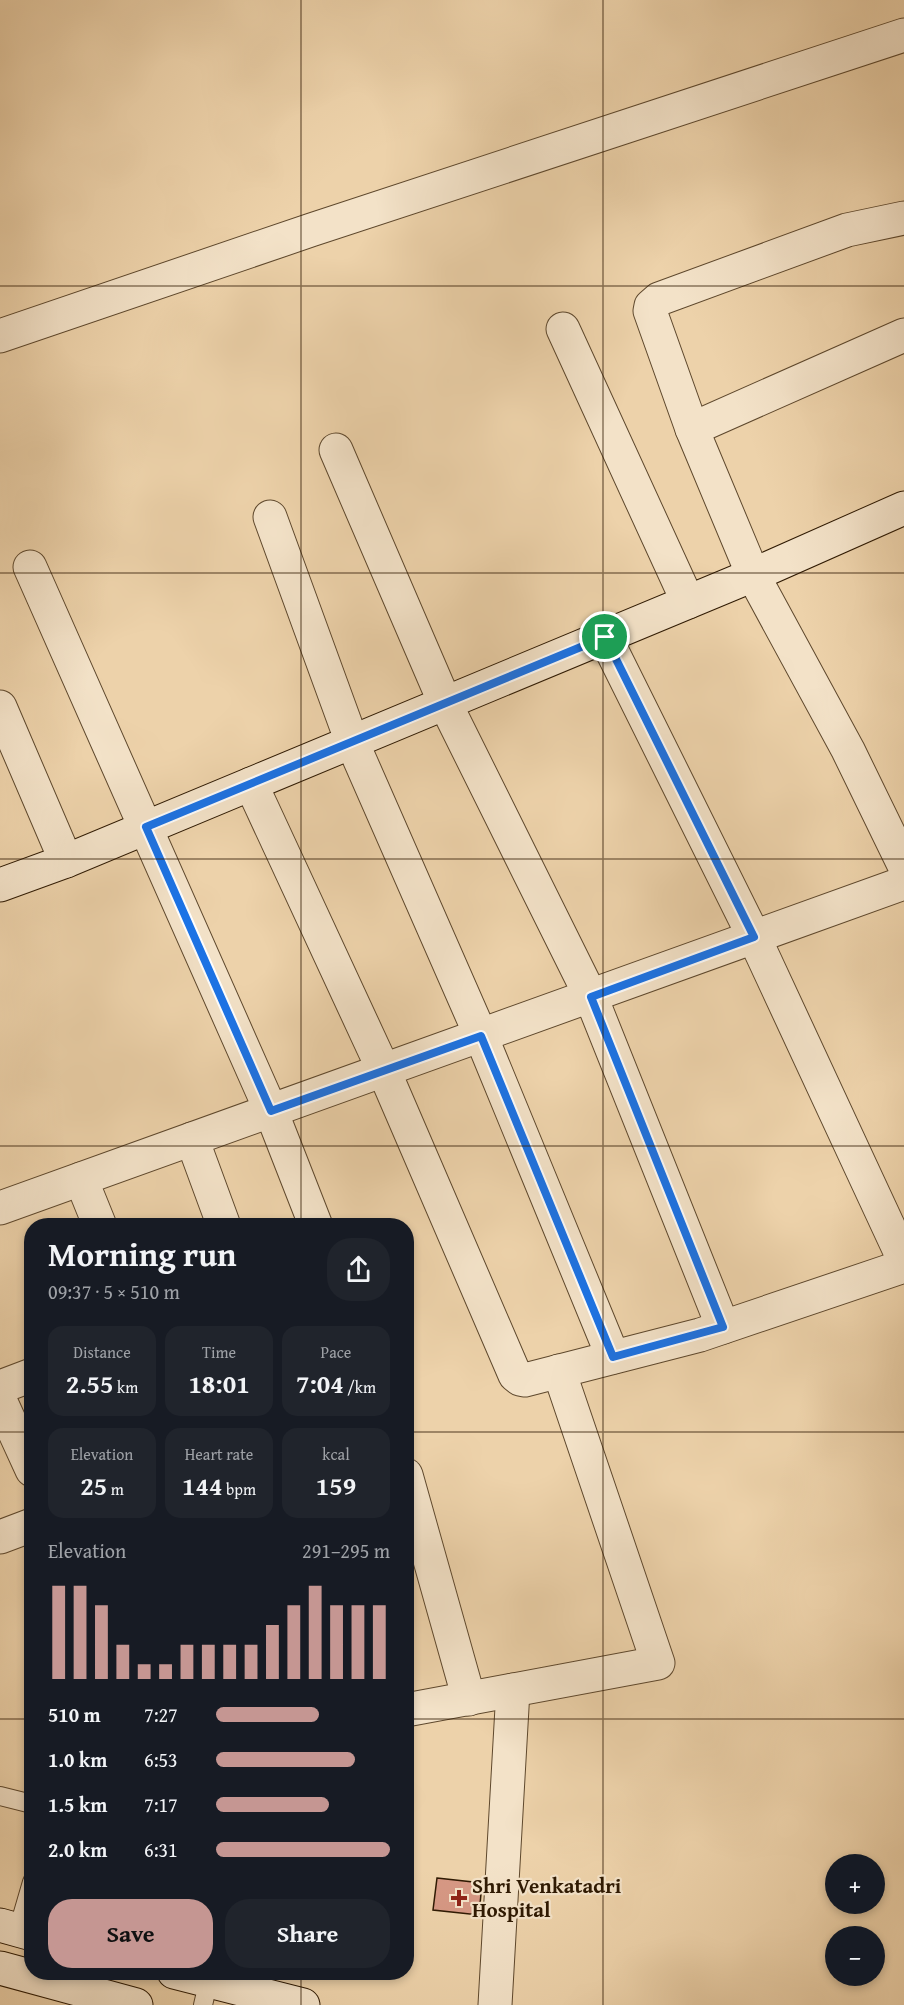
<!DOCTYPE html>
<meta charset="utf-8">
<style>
:root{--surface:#171b24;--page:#20242c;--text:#f1f3f6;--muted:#9ea1a6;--accent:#c59692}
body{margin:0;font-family:"Gentium Book Plus",serif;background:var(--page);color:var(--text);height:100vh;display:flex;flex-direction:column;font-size:22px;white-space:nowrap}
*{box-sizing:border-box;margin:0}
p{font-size:20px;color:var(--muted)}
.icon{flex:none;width:33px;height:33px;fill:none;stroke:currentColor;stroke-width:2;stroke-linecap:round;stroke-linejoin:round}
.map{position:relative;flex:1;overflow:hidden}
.side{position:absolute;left:24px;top:1218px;width:390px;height:762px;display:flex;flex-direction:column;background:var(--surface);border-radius:24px;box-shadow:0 3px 9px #0003}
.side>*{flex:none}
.buttons{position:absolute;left:825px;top:1854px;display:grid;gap:12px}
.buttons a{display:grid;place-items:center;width:60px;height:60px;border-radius:50%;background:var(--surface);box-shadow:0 3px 9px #0003;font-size:30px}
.pin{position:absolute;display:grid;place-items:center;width:51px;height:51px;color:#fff;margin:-26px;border:3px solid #fff;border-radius:50%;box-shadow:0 2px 6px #0007}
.round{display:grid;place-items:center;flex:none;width:63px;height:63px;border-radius:24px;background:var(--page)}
.head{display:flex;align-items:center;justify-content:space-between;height:102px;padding:0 24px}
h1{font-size:33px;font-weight:600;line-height:45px}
.metrics{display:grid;grid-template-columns:repeat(3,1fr);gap:9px;height:102px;padding:6px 24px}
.metrics div{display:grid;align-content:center;border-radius:15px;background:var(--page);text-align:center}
.metrics b{font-size:26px;font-weight:600}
.metrics small{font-size:16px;font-weight:400}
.metrics p{font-size:16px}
.chart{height:168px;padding:12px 24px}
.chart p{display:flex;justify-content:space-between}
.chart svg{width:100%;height:108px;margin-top:6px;stroke:var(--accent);stroke-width:6}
.button{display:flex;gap:12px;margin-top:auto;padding:12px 24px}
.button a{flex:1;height:69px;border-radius:24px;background:var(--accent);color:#111;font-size:24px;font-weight:600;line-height:69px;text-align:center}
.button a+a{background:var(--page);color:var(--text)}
ul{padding:0 24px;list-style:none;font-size:20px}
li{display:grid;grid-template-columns:96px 72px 1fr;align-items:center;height:45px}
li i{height:15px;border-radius:8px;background:var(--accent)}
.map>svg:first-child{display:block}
</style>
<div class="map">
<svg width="904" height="2005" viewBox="0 0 904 2005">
<rect width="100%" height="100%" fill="#edd2aa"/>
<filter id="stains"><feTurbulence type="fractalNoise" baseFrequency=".00333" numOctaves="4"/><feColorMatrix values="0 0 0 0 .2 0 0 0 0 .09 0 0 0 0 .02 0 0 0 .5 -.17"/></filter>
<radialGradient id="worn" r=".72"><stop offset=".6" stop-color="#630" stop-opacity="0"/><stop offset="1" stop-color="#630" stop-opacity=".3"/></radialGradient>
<path fill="#d69884" stroke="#2f1a03" stroke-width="1.5" d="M437,1878L482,1883L479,1915L433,1910Z"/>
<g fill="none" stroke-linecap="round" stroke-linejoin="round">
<defs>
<g id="lane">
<path d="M0,1796L32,1804"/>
<path d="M18,1930L32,1882"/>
<path d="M203,2005L210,1975"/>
</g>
<g id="street">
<path d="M904,218L847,230L659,299L651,306L650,311L692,429L753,575L848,750L904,865"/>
<path d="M563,329L688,602"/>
<path d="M0,336L311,230L904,35"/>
<path d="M692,429L904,335"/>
<path d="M336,450L445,703L591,997L723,1327"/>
<path d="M270,517L352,742L481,1036L613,1357"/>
<path d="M30,567L271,1111L316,1226"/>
<path d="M605,637L754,937L904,1260"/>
<path d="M0,707L66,861"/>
<path d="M251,784L384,1071L515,1375L520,1379L525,1380L700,1335L904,1266"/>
<path d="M192,1139L224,1226"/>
<path d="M81,1179L100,1226"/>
<path d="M0,1208L904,883"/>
<path d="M0,1387L32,1375"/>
<path d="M0,1400L32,1470"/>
<path d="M406,1475L469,1699"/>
<path d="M0,1537L32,1525"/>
<path d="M406,1710L658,1663L559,1371"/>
<path d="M495,2005L513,1690"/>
</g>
<g id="secondary">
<path d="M0,885L66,861L753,575L904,508"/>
<path d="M0,1925L32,1934"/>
<path d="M0,1968L136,2005"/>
<path d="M174,1972L303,2005"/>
</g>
</defs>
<use href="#lane" stroke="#5e482d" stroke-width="20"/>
<use href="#street" stroke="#5e482d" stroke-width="35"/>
<use href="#secondary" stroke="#2f1a03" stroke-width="35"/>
<use href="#lane" stroke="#f3e2c8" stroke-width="18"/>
<use href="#street" stroke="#f3e2c8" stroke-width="33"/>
<use href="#secondary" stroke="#f3e2c8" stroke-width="33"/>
</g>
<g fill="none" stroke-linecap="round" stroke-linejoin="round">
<defs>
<path id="route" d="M605,637L754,937L591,997L723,1327L613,1357L481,1036L271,1111L146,827Z"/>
</defs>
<use href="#route" stroke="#fff" stroke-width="12"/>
<use href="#route" stroke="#1a73e8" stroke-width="8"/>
</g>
<path fill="none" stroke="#2f1a03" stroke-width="1.5" stroke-opacity="0.55" d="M301,0V1226M603,0V2005M0,286H904M0,573H904M0,859H904M0,1146H904M0,1432H32M406,1432H904M0,1719H32M406,1719H904M301,1972V2005"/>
<path fill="#8f2418" stroke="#f3e2c8" stroke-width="2" d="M456 1889h6v6h6v6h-6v6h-6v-6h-6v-6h6z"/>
<g text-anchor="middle" stroke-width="4.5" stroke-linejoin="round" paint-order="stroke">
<g font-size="21" font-weight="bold" fill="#2f1a03" stroke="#f3e2c8" text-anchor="start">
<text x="472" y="1893">Shri Venkatadri<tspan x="472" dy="24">Hospital</tspan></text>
</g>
</g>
<rect width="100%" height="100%" filter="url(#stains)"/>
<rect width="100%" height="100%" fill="url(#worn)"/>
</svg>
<div class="buttons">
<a>+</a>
<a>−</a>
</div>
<div class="pin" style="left:605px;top:637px;background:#1e9e55"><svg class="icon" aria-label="arrive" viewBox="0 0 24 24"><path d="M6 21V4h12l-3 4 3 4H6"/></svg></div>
<section class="side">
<div class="head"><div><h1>Morning run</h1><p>09:37 · 5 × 510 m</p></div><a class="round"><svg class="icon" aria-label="share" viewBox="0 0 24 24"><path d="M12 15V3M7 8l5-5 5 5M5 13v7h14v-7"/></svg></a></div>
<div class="metrics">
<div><p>Distance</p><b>2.55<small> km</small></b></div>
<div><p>Time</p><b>18:01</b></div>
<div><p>Pace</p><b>7:04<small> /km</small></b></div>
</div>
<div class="metrics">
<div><p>Elevation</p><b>25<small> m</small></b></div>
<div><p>Heart rate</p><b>144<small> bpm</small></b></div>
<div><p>kcal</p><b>159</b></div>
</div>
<div class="chart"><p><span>Elevation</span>291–295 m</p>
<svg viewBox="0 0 160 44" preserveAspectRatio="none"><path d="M5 44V6M15 44V6M25 44V14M35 44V30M45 44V38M55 44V38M65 44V30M75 44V30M85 44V30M95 44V30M105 44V22M115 44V14M125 44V6M135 44V14M145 44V14M155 44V14"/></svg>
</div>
<ul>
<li><b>510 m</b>7:27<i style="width:59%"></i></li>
<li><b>1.0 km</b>6:53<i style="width:80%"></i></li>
<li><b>1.5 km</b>7:17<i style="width:65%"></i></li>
<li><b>2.0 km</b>6:31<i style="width:100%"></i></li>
</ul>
<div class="button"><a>Save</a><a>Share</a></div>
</section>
</div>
